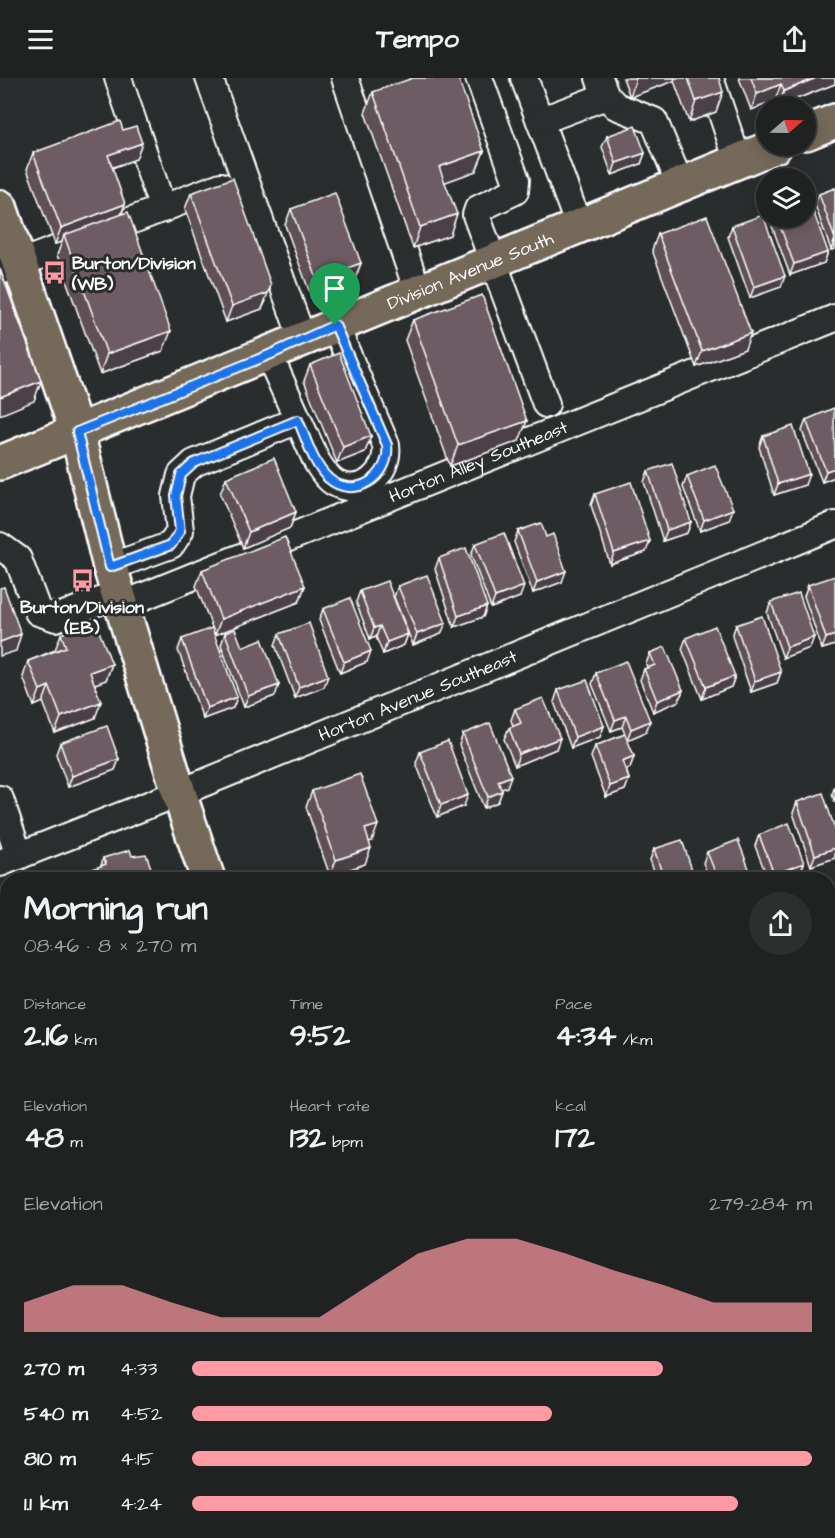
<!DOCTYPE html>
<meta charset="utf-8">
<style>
:root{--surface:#202222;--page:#2d2f2f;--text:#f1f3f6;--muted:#a2a4a5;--line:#3d3f40;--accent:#ff9aa2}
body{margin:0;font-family:"Architects Daughter",sans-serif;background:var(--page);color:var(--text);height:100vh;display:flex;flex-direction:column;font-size:22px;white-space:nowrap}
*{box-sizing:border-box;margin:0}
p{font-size:20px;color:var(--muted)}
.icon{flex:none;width:33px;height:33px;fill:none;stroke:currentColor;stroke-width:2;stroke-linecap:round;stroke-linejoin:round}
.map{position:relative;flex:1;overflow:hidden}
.drawer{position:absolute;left:0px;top:794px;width:836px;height:668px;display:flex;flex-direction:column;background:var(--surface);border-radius:24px 24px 0 0;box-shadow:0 3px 15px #0003,0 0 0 2px var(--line)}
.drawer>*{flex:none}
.needle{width:39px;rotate:70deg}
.controls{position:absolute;left:756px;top:18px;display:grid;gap:12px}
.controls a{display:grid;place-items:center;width:60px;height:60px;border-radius:50%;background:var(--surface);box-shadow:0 3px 15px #0003,0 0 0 2px var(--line);font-size:30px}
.pin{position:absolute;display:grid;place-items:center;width:51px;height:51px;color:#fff;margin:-62px -26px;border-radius:50% 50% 50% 0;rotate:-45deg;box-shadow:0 0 6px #0007}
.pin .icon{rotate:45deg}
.round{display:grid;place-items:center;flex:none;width:63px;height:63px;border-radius:32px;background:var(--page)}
.head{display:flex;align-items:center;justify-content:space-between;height:102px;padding:0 24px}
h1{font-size:33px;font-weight:700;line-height:45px}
.metrics{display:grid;grid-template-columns:repeat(3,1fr);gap:9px;height:102px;padding:6px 24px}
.metrics div{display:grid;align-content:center}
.metrics b{font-size:30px;font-weight:700}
.metrics small{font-size:16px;font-weight:400}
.metrics p{font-size:16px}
.chart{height:168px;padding:12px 24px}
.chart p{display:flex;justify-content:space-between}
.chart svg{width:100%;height:108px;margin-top:6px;fill:var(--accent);opacity:.7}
ul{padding:0 24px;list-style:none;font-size:20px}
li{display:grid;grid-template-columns:96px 72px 1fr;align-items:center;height:45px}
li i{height:15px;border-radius:8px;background:var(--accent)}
header{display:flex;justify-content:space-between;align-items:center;height:78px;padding:0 24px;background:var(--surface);font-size:27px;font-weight:700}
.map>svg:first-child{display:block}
</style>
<header><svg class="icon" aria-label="menu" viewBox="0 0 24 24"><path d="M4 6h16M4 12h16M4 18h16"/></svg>Tempo<svg class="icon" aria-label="share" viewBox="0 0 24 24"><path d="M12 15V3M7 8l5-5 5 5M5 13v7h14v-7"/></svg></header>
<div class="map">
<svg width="835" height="1460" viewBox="0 0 835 1460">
<rect width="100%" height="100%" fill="#2a2d2e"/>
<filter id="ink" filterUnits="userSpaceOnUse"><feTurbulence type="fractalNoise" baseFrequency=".0167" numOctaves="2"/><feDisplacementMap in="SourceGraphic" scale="12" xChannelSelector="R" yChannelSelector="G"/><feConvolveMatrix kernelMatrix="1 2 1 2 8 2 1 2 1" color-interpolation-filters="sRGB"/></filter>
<g filter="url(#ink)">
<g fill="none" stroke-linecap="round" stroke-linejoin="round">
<defs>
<g id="minor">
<path d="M118,0L163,131"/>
<path d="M209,0L302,260"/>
<path d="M345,0L418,214"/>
<path d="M479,0L516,102L515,113L478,131L476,137L546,326"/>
<path d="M524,0L579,148"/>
<path d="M710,0L738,83"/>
<path d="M606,18L616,28L654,43L680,106"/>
<path d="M540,43L606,18L599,0"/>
<path d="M0,193L221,108"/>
<path d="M269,277L317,384C322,392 327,400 335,405C362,420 390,394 386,367L335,247"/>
<path d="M0,468L18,481L38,534L56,540L118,516"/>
<path d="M110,489L171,467L180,453L176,418L181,397L194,385L298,342"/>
<path id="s1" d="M122,527L835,240"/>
<path d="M0,721L19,778"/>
<path id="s2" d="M0,785L179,715L835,447"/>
<path d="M828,839L835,836"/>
<path d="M0,1001L8,1022"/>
<path d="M0,1176L8,1173"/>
<path d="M828,1234L835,1231"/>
</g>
<g id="major">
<path d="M806,55L835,43"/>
<path d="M0,129L77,354L110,489L179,715L208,801"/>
<path id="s3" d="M0,385L775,68"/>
<path d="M431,1454L433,1460"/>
</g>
</defs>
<use href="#minor" stroke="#fff" stroke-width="30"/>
<use href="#major" stroke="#fff" stroke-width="38"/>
<use href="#minor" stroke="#2a2d2e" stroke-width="26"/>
<use href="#major" stroke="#746a5a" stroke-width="33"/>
</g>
<g fill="#5e4f56" stroke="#fff" stroke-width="1.5">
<path d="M623,0H719L716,34L689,44L674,3L630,19Z"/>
<path d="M739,0H835V6L779,28H778L775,23L751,32Z"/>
<path d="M373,14L484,73L476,93L445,104L450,157L413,170L365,35Z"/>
<path d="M123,52L136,81L112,90L125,126L122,136L163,273L100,296L57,177L62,164L55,166L27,91L33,75Z"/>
<path d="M607,58L645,75L641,86L612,97L602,69Z"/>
<path d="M835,110V171L831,172L815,127L819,116Z"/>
<path d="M191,115L266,223L262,231L226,244L185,131Z"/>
<path d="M291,131L361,185L355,201L311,218L285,147Z"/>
<path d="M769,140H806L828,174L824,185L790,197Z"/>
<path d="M732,148L781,209L750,220L728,159Z"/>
<path d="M658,156L745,271L696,289L652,172Z"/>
<path d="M413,242L519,363L450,388L405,262Z"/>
<path d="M310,287L371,358L365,374L337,385L304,303Z"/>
<path d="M806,342L835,399L822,404L802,353Z"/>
<path d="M763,358L805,407L774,417L759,369Z"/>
<path d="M648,393L691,444L687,455L663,463L644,404Z"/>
<path d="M687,398L729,442L700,453L683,409Z"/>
<path d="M226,400L296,434L290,450L243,470L220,416Z"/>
<path d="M595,416L646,474L610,486L591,427Z"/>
<path d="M518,453L562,504L533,515L514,464Z"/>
<path d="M475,466L520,519L491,530L471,477Z"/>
<path d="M439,480L487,528L483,539L454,549L435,491Z"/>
<path d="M202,492L305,508L299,524L215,557L196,508Z"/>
<path d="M808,507L835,567L822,571L804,518Z"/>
<path d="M398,508L441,556L413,567L394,519Z"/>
<path d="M360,513L408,556L404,567L383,576L376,559L370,561L356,524Z"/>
<path d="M771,524L810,570L783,580L767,535Z"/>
<path d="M323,531L367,584L340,595L319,542Z"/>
<path d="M736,547L781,594L777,605L751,614L732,558Z"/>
<path d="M225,555L242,569L275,618L244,629L221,567Z"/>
<path d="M61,556L112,586L106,602L95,606V640L55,655L43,624L34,628L23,599L28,583L55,572Z"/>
<path d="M279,556L324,609L295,620L275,567Z"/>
<path d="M686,560L735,598L731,609L702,621L682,571Z"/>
<path d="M182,561L237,619L233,630L203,641L178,572Z"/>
<path d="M650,575L683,612L679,623L653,634L640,602L644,591L647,590L646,586Z"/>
<path d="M596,595L646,654L627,662L634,678L630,690L626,691L629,701L625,712L606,719L591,679L595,668L625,656L622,649L611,653L592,606Z"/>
<path d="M558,612L604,648L600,659L571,670L554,624Z"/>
<path d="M515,631L560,660L556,671L515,688L504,661L509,650L513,648L511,642Z"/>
<path d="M463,656L507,709L501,711L502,713L498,724L484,730L459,667Z"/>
<path d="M60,665L119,681L115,692L68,709L56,676Z"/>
<path d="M420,674L464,728L437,739L416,685Z"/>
<path d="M835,708V725L832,716Z"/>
<path d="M312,713L372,763L369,764L365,786L330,798L306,729Z"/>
<path d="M797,724L835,751V780L811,788L793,735Z"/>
<path d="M759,757L804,785L800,796L786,801H768L755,768Z"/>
<path d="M654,771L695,801H657L650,782Z"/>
<path d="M707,774L753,801H710L703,785Z"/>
<path d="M132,778L154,798L165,801H89L93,791L101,788L103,780Z"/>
<path d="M835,1084V1163L833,1157L829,1168H828V1087Z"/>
<path d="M835,1284V1325L828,1307V1286Z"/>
<path d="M502,1454H682L663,1460H504Z"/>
</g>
<g fill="#4c4046" stroke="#fff" stroke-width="1.5">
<path d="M636,0H675L674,3L630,19Z"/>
<path d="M816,0H835V6L778,28L784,13Z"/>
<path d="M781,6L775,23L751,32L757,16Z"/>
<path d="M723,14L716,34L689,44L696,23Z"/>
<path d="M142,65L136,81L102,93L108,77Z"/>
<path d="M484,73L476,93L432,109L439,89Z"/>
<path d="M645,75L641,86L612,97L616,85Z"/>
<path d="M125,126L119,142L64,157L62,164L55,166L61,150Z"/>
<path d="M457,136L450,157L413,170L420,149Z"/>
<path d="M835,161V171L831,172Z"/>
<path d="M828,174L824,185L790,197L794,186Z"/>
<path d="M361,185L355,201L311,218L317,201Z"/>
<path d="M785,198L781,209L750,220L754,209Z"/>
<path d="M271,207L262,231L226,244L232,228Z"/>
<path d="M171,253L163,273L100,296L107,276Z"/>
<path d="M751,255L745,271L696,289L702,273Z"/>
<path d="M41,303L34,323L0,337V319Z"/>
<path d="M527,343L519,363L450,388L458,367Z"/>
<path d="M371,358L365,374L337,385L343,369Z"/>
<path d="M835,390V399L822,404L826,393Z"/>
<path d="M809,396L805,407L774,417L778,406Z"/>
<path d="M733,431L729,442L700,453L704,442Z"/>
<path d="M296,434L290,450L243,470L249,454Z"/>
<path d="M691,444L687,455L663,463L667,452Z"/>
<path d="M650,463L646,474L610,486L614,475Z"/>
<path d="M566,493L562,504L533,515L537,504Z"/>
<path d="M305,508L299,524L215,557L221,541Z"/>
<path d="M524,508L520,519L491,530L495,519Z"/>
<path d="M487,528L483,539L454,549L458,538Z"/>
<path d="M446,545L441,556L413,567L417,556Z"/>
<path d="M380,548L376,559L370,561L374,550Z"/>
<path d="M21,556L16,573L0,578V564Z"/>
<path d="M408,556L404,567L383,576L387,564Z"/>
<path d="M835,557V567L822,571L826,560Z"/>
<path d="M814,559L810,570L783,580L787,569Z"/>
<path d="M371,573L367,584L340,595L344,584Z"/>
<path d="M112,586L106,602L84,610L90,594Z"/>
<path d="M781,594L777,605L751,614L755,603Z"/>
<path d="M328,598L324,609L295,620L299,609Z"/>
<path d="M735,598L731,609L702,621L706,609Z"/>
<path d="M279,607L275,618L244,629L248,618Z"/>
<path d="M49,608L43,624L34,628L40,612Z"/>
<path d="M683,612L679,623L653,634L657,623Z"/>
<path d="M237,619L233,630L203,641L207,630Z"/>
<path d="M101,624L95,640L55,655L61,639Z"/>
<path d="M626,638L622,649L611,653L615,642Z"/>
<path d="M650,643L646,654L627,662L631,651Z"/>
<path d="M604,648L600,659L571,670L575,659Z"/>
<path d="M560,660L556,671L515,688L519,676Z"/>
<path d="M634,678L630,690L618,694L622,683Z"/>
<path d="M119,681L115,692L68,709L72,698Z"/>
<path d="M511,698L507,709L494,714L498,703Z"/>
<path d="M629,701L625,712L606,719L610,708Z"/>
<path d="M502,713L498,724L484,730L488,719Z"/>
<path d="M468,717L464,728L437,739L441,727Z"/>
<path d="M378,747L372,763L359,767L365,751Z"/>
<path d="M371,770L365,786L330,798L336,782Z"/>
<path d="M835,770V780L811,788L815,777Z"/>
<path d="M804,785L800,796L786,801H772L774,796Z"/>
<path d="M835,942V952L828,954V945Z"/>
<path d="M833,1157L829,1168H828V1159Z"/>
<path d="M835,1354V1363L828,1366V1356Z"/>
<path d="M630,1454H682L663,1460H611Z"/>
</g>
<g fill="#6d5c64" stroke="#fff" stroke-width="1.5">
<path d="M413,0H458L484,73L439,89L457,136L420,149L373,14Z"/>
<path d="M688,0H719L723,14L696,23Z"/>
<path d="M751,0H816L784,13L781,6L757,16Z"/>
<path d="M120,43L123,52L136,48L142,65L108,77L125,126L61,150L33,75Z"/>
<path d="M635,48L645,75L616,85L607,58Z"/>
<path d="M233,100L271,207L268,215L232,228L191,115Z"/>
<path d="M835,110V161L819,116Z"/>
<path d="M806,113L828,174L794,186L777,140H806Z"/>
<path d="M335,115L361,185L317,201L291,131Z"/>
<path d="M128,134L171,253L107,276L64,157Z"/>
<path d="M763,137L785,198L754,209L732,148Z"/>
<path d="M707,138L751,255L702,273L658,156Z"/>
<path d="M0,191L41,303L0,319Z"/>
<path d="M482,217L527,343L458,367L413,242Z"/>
<path d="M339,275L371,358L343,369L310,287Z"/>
<path d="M834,330L835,390L826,393L806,342Z"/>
<path d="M793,348L809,396L778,406L763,358Z"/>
<path d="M274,380L296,434L249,454L226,400Z"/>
<path d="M672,385L691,444L667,452L648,393Z"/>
<path d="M715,387L733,431L704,442L687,398Z"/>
<path d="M631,404L650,463L614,475L595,416Z"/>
<path d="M541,445L546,459L553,456L566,493L537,504L518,453Z"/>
<path d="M504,455L524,508L495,519L475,466Z"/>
<path d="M285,459L305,508L221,541L202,492Z"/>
<path d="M466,470L487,528L458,538L439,480Z"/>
<path d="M427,497L446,545L417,556L398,508Z"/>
<path d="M835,498V557L826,560L808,507Z"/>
<path d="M387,503L408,556L387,564L380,548L374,550L360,513Z"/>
<path d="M4,509L21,556L0,564V510Z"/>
<path d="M799,515L814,559L787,569L771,524Z"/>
<path d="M350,520L371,573L344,584L323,531Z"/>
<path d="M762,538L781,594L755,603L736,547Z"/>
<path d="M95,543L112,586L90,594L101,624L61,639L49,608L40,612L28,583L66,569L61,556Z"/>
<path d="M309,545L328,598L299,609L279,556Z"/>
<path d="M715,548L735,598L706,609L686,560Z"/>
<path d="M212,550L237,619L207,630L182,561Z"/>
<path d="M235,551L242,569L262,561L279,607L248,618L225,555Z"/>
<path d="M665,569L683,612L657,623L644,591L655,587L650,575Z"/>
<path d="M626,583L650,643L631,651L626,638L615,642L596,595Z"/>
<path d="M587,602L604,648L575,659L558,612Z"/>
<path d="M543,620L560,660L519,676L509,650L521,645L515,631Z"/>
<path d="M490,645L511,698L498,703L502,713L488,719L463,656Z"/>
<path d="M107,648L119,681L72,698L60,665Z"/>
<path d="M625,656L634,678L622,683L629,701L610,708L595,668Z"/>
<path d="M448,663L468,717L441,727L420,674Z"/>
<path d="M360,696L378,747L365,751L371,770L336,782L312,713Z"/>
<path d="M823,715L835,751V770L815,777L797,724Z"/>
<path d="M789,745L804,785L774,796L759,757Z"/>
<path d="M682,762L695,801H664L654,771Z"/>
<path d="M738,762L753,801H718L707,774Z"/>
<path d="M130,772L132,778L146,776L154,798L163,795L165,801H96L93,791L106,786L103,780Z"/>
<path d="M835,888V942L828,945V890Z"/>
<path d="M835,1084V1140L828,1120V1087Z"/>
<path d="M828,1144L833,1157L828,1159Z"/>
<path d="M835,1284V1304L828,1286Z"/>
<path d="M828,1319L835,1337V1354L828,1356Z"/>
<path d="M516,1454H630L611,1460H518Z"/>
</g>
</g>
<g fill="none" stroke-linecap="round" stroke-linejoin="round" filter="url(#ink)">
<defs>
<path id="route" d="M335,247L387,367C391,399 354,423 328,400C313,386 306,360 298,342L194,385L181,397L176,418L180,453L171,467L110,489L77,354L269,277Z"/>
</defs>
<use href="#route" stroke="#fff" stroke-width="12"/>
<use href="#route" stroke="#1a73e8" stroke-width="8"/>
</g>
<defs>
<symbol id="bus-bare" viewBox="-9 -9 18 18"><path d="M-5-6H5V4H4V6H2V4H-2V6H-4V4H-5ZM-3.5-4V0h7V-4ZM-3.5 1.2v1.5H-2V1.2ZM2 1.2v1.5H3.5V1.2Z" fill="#ff9aa2" stroke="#2a2d2e" stroke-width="2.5" paint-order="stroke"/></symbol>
</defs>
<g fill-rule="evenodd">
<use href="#bus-bare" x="38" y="178" width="33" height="33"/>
<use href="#bus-bare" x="66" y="486" width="33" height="33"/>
</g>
<g text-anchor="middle" stroke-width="6" stroke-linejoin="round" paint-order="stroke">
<g font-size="18" font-weight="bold" fill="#fff" stroke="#2a2d2e" text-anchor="start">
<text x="72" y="191">Burton/Division<tspan x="72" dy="21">(WB)</tspan></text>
<text x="82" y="535" text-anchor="middle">Burton/Division<tspan x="82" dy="21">(EB)</tspan></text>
</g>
<g font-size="18" fill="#fff" stroke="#2a2d2e">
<text dy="6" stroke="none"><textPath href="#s3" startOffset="508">Division Avenue South</textPath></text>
<text dy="6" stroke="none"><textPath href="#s1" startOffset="384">Horton Alley Southeast</textPath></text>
<text dy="6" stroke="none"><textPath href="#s2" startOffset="450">Horton Avenue Southeast</textPath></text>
</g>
</g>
</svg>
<div class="controls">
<a><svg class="needle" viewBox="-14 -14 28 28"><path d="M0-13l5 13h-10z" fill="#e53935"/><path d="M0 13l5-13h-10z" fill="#a2a4a5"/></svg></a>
<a><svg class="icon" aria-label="layers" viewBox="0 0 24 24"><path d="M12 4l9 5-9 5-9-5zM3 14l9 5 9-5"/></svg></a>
</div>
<div class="pin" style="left:335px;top:247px;background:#1e9e55"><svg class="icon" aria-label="arrive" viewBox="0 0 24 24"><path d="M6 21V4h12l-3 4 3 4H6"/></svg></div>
<section class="drawer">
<div class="head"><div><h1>Morning run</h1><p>08:46 · 8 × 270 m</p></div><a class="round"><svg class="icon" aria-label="share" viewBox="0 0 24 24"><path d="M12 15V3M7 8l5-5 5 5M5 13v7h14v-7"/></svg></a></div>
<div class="metrics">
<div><p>Distance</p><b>2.16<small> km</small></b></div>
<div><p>Time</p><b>9:52</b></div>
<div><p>Pace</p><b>4:34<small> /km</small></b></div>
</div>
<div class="metrics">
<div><p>Elevation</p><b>48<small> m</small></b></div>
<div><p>Heart rate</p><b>132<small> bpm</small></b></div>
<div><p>kcal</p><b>172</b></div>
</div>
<div class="chart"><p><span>Elevation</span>279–284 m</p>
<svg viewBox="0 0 160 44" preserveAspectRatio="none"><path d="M0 44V32L10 25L20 25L30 32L40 38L50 38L60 38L70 25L80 12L90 6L100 6L110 12L120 19L130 25L140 32L150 32L160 32V44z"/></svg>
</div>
<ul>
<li><b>270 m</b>4:33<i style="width:76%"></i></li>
<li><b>540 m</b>4:52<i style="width:58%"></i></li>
<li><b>810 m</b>4:15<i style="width:100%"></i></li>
<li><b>1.1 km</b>4:24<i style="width:88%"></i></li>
</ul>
</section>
</div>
